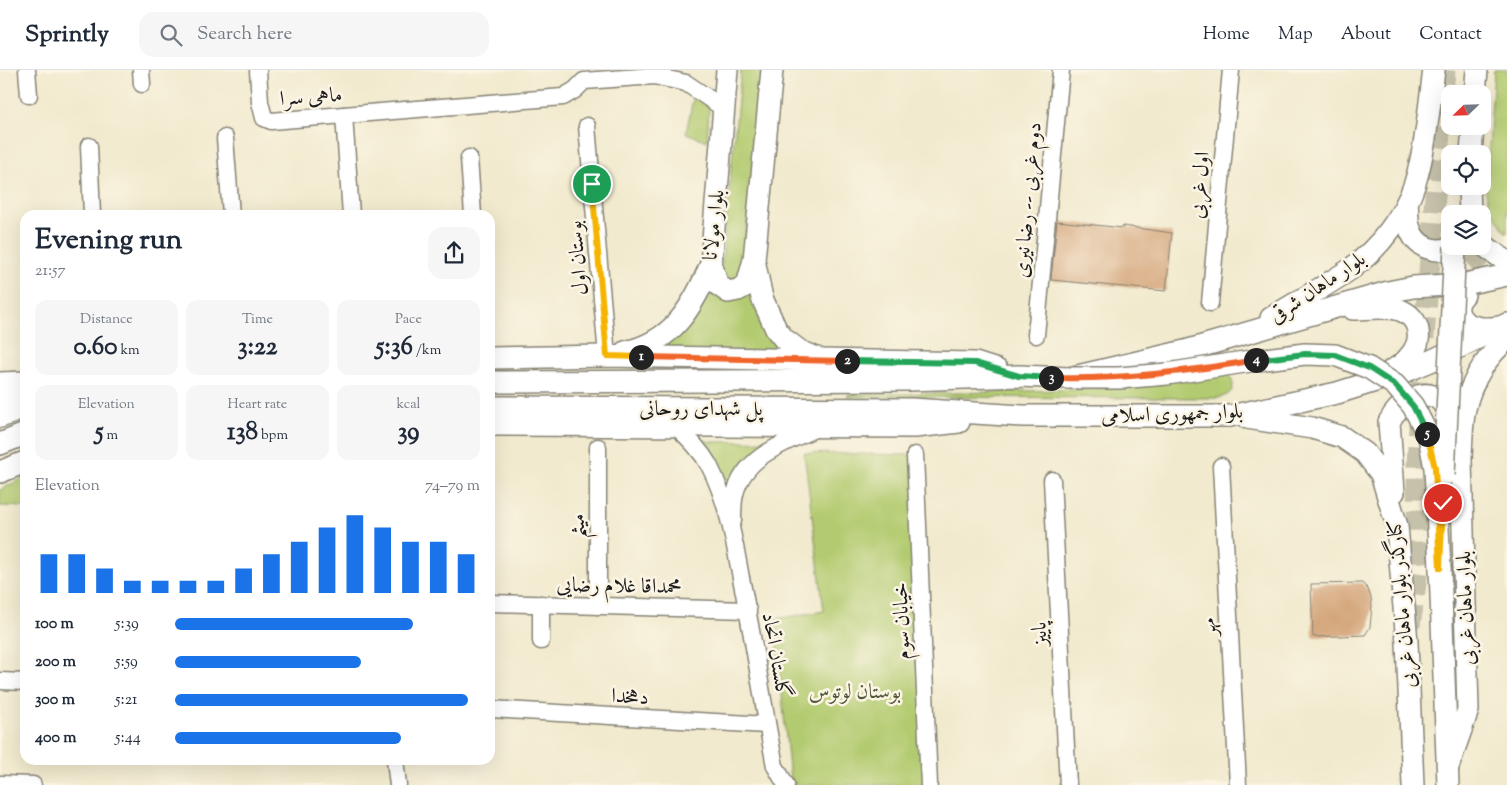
<!DOCTYPE html>
<meta charset="utf-8">
<style>
:root{--surface:#fff;--page:#f6f6f7;--text:#1f2937;--muted:#747a83;--line:#e0e1e3;--accent:#1a73e8}
body{margin:0;font-family:"Sorts Mill Goudy",Amiri,serif;background:var(--page);color:var(--text);height:100vh;display:flex;flex-direction:column;font-size:19px;white-space:nowrap}
*{box-sizing:border-box;margin:0}
p{font-size:16px;color:var(--muted)}
.icon{flex:none;width:28px;height:28px;fill:none;stroke:currentColor;stroke-width:2;stroke-linecap:round;stroke-linejoin:round}
.map{position:relative;flex:1;overflow:hidden}
.side{position:absolute;left:20px;top:140px;width:475px;height:555px;display:flex;flex-direction:column;background:var(--surface);border-radius:15px;box-shadow:0 5px 20px #0002}
.side>*{flex:none}
.needle{width:32px;rotate:247deg}
.buttons{position:absolute;left:1441px;top:15px;display:grid;gap:10px}
.buttons a{display:grid;place-items:center;width:50px;height:50px;border-radius:10px;background:var(--surface);box-shadow:0 5px 20px #0002;font-size:25px}
.pin{position:absolute;display:grid;place-items:center;width:42px;height:42px;color:#fff;margin:-21px;border:2px solid #fff;border-radius:50%;box-shadow:0 1px 5px #0007}
.km{position:absolute;width:25px;height:25px;margin:-12px;border-radius:50%;background:#222;color:#fff;font-size:14px;line-height:25px;text-align:center}
.round{display:grid;place-items:center;flex:none;width:52px;height:52px;border-radius:15px;background:var(--page)}
.summary{display:flex;align-items:center;justify-content:space-between;height:85px;padding:0 15px}
h1{font-size:28px;font-weight:700;line-height:38px}
.stats{display:grid;grid-template-columns:repeat(3,1fr);gap:8px;height:85px;padding:5px 15px}
.stats div{display:grid;align-content:center;border-radius:12px;background:var(--page);text-align:center}
.stats b{font-size:25px;font-weight:700}
.stats small{font-size:14px;font-weight:400}
.stats p{font-size:14px}
.chart{height:140px;padding:10px 15px}
.chart p{display:flex;justify-content:space-between}
.chart svg{width:100%;height:90px;margin-top:5px;stroke:var(--accent);stroke-width:6}
ul{padding:0 15px;list-style:none;font-size:16px}
li{display:grid;grid-template-columns:80px 60px 1fr;align-items:center;height:38px}
li i{height:12px;border-radius:6px;background:var(--accent)}
header{display:flex;align-items:center;gap:30px;box-sizing:border-box;height:70px;padding:0 25px;background:var(--surface);border-bottom:1px solid var(--line)}
header strong{font-size:24px}
nav{display:flex;gap:28px;margin-inline-start:auto;font-size:18px}
.search{width:350px;height:45px;background:var(--page);display:flex;align-items:center;gap:12px;box-sizing:border-box;padding:0 18px;border-radius:15px;color:var(--muted);font-size:19px}
.map>svg:first-child{display:block}
</style>
<header>
<strong>Sprintly</strong>
<div class="search"><svg class="icon" aria-label="search" viewBox="0 0 24 24"><circle cx="10" cy="10" r="6"/><path d="M15 15l6 6"/></svg>Search here</div>
<nav><a>Home</a><a>Map</a><a>About</a><a>Contact</a></nav>
</header>
<div class="map">
<svg width="1507" height="715" viewBox="0 0 1507 715">
<rect width="100%" height="100%" fill="#fcf5e5"/>
<filter id="ink" filterUnits="userSpaceOnUse"><feTurbulence type="fractalNoise" baseFrequency=".02" numOctaves="2"/><feDisplacementMap in="SourceGraphic" scale="10" xChannelSelector="R" yChannelSelector="G"/><feConvolveMatrix kernelMatrix="1 2 1 2 8 2 1 2 1" color-interpolation-filters="sRGB"/></filter>
<filter id="wash" filterUnits="userSpaceOnUse"><feTurbulence type="fractalNoise" baseFrequency=".0096" numOctaves="4" result="noise"/><feDisplacementMap in="SourceGraphic" scale="20" xChannelSelector="R" yChannelSelector="G"/><feGaussianBlur stdDeviation="1.12" result="paint"/><feColorMatrix in="noise" values="0 0 0 0 0 0 0 0 0 0 0 0 0 0 0 0 0 1.4 0 .05"/><feComposite in="paint" operator="in"/></filter>
<g filter="url(#wash)">
<rect width="100%" height="100%" fill="#f1eace"/>
<g fill="#b2cb70" stroke="#677446">
<path d="M741,0H763L744,184L740,205L730,210L721,202Z"/>
<path d="M1494,0H1507V163H1506L1492,141L1486,123Z"/>
<path d="M694,24L709,37L707,71L686,63Z"/>
<path d="M711,218L753,224L788,285L654,283L693,251Z"/>
<path d="M1221,303L1230,306C1237,319 1231,325 1218,328L848,327V324L960,323L1088,319L1145,315Z"/>
<path d="M703,370L713,372L771,371L772,374C742,388 741,389 729,420L727,419Z"/>
<path d="M804,383L915,385L934,715H793L790,710L775,549L824,541Z"/>
<path d="M25,407V437L0,436V420Z"/>
</g>
<g id="blocks">
<g fill="#d2a276">
<path d="M1057,151L1123,158V156L1172,163L1166,221L1051,210Z"/>
<path d="M1362,513L1368,519L1371,528L1372,536L1370,557L1365,565L1313,567L1311,514Z"/>
</g>
</g>
</g>
<g filter="url(#ink)">
<use href="#blocks" fill-opacity="0" stroke="#868375" stroke-width="1"/>
<g fill="none" stroke-linecap="round" stroke-linejoin="round">
<g stroke="#c6c1aa" stroke-width="21" stroke-dasharray="21 11" stroke-linecap="butt">
<path d="M1447,218L1463,199L1497,175"/>
<path d="M1410,556L1418,499L1417,395L1424,266L1445,0"/>
</g>
<defs>
<g id="minor">
<path d="M27,0L29,25"/>
<path d="M141,0L142,14"/>
<path d="M258,0L260,32L264,48L271,51L563,27L575,20L584,11L654,6L686,13L723,38"/>
<path d="M344,45L351,145"/>
<path d="M587,56L607,286"/>
<path d="M225,68L231,145"/>
<path d="M89,76L92,145"/>
<path d="M469,88L473,145"/>
<path d="M1210,233L1231,0"/>
<path d="M1036,265L1061,0"/>
<path d="M674,355C688,367 700,379 709,395C727,430 734,469 741,508C754,571 763,634 775,696L786,715"/>
<path d="M915,385L929,715"/>
<path d="M1221,396L1238,715"/>
<path d="M1052,410L1068,715"/>
<path d="M733,451C733,442 733,432 735,424C744,386 785,373 816,358"/>
<path d="M490,533L748,540"/>
<path d="M541,534V571"/>
<path d="M598,536V377"/>
<path d="M0,611L25,612"/>
<path d="M490,639L767,655"/>
<path d="M395,690L398,715"/>
<path d="M0,714L33,715"/>
</g>
<g id="major">
<path d="M772,0L754,190L762,228L776,259L784,269L800,281L819,289"/>
<path d="M1475,24L1477,0"/>
<path d="M1471,84L1473,56"/>
<path d="M1469,116L1470,144"/>
<path d="M1407,132C1408,139 1407,148 1409,156C1415,178 1435,185 1455,176"/>
<path d="M1482,174L1507,192"/>
<path d="M711,194L718,215L728,222L738,220L747,215L754,190"/>
<path d="M1464,225C1451,238 1460,254 1477,257C1484,259 1492,258 1498,257"/>
<path d="M1353,239C1366,239 1388,236 1400,240C1421,248 1424,271 1409,287C1404,294 1398,297 1391,301"/>
<path d="M1271,248C1297,232 1326,216 1352,198C1379,178 1405,145 1415,113C1426,77 1429,37 1434,0"/>
<path d="M625,282C673,272 693,237 711,194L727,0"/>
<path d="M490,288L607,286L975,293L997,300"/>
<path d="M490,312L909,310L1019,306L1069,308L1185,281L1388,222L1413,217L1465,214L1507,205"/>
<path d="M0,313L25,312"/>
<path d="M0,334L25,319"/>
<path d="M490,337L911,339L1022,346H1230L1337,323L1404,302L1435,289L1507,254"/>
<path d="M0,347L25,338"/>
<path d="M1247,348L1312,358L1342,367L1365,383L1381,404L1397,456L1407,572L1413,715"/>
<path d="M490,355L915,357L959,352"/>
<path d="M0,374L25,364"/>
<path d="M0,402L25,392"/>
<path d="M1394,422L1389,352C1397,336 1422,315 1440,330C1446,336 1448,343 1451,351"/>
<path d="M1440,498L1448,715"/>
<path d="M1448,697L1468,640L1461,390C1462,352 1462,329 1483,296C1490,286 1497,277 1507,270"/>
</g>
</defs>
<use href="#minor" stroke="#868375" stroke-width="19"/>
<use href="#major" stroke="#868375" stroke-width="24"/>
<use href="#minor" stroke="#fff" stroke-width="16"/>
<use href="#major" stroke="#fff" stroke-width="21"/>
<defs>
<g id="major-bridge">
<path d="M1069,308H1119L1167,304L1257,290L1305,284L1335,285L1369,298L1395,315L1413,336L1429,367L1435,398L1440,498"/>
<path d="M1444,405L1455,176"/>
</g>
</defs>
<use href="#major-bridge" stroke="#868375" stroke-width="24" stroke-linecap="butt"/>
<use href="#major-bridge" stroke="#fff" stroke-width="21"/>
</g>
</g>
<g fill="none" stroke-linecap="round" stroke-linejoin="round" filter="url(#ink)">
<defs>
<path id="split-1" d="M592,114L607,286L641,287"/>
<path id="split-2" d="M641,287L847,291"/>
<path id="split-3" d="M847,291L975,293L1019,306L1051,308"/>
<path id="split-4" d="M1051,308C1120,310 1187,302 1256,290"/>
<path id="split-5" d="M1256,290L1305,284L1335,285L1369,298L1395,315L1413,336L1427,364"/>
<path id="split-6" d="M1427,364L1435,398L1440,498L1443,433"/>
</defs>
<use href="#split-1" stroke="#fff" stroke-width="10"/>
<use href="#split-2" stroke="#fff" stroke-width="10"/>
<use href="#split-3" stroke="#fff" stroke-width="10"/>
<use href="#split-4" stroke="#fff" stroke-width="10"/>
<use href="#split-5" stroke="#fff" stroke-width="10"/>
<use href="#split-6" stroke="#fff" stroke-width="10"/>
<use href="#split-1" stroke="#f5b400" stroke-width="6"/>
<use href="#split-2" stroke="#f0652b" stroke-width="6"/>
<use href="#split-3" stroke="#22a559" stroke-width="6"/>
<use href="#split-4" stroke="#f0652b" stroke-width="6"/>
<use href="#split-5" stroke="#22a559" stroke-width="6"/>
<use href="#split-6" stroke="#f5b400" stroke-width="6"/>
</g>
<g text-anchor="middle" stroke-width="5" stroke-linejoin="round" paint-order="stroke">
<g font-size="21" fill="#1c1c1c" stroke="#fcf5e5">
<text transform="translate(311 26) rotate(-4)" y="7">ماهی سرا</text>
<text transform="translate(1199 115) rotate(-85)" y="7">اول غربی</text>
<text transform="translate(1027 130) rotate(-85)" y="7">دوم غربی -- رضا نیری</text>
<text transform="translate(713 155) rotate(-84)" y="7">بلوار مولانا</text>
<text transform="translate(577 188) rotate(-95)" y="7">بوستان اول</text>
<text transform="translate(1317 217) rotate(-34)" y="7">بلوار ماهان شرقی</text>
<text x="701" y="345">پل شهدای روحانی</text>
<text transform="translate(1172 343) rotate(-2)" y="7">بلوار جمهوری اسلامی</text>
<text transform="translate(577 456) rotate(-90)" y="7">میثم</text>
<text transform="translate(619 515) rotate(1)" y="7">محمداقا غلام رضایی</text>
<text transform="translate(1401 534) rotate(-95)" y="7">کنارگذر بلوار ماهان غربی</text>
<text transform="translate(1465 538) rotate(-92)" y="7">بلوار ماهان غربی</text>
<text transform="translate(901 551) rotate(-92)" y="7">خیابان سوم</text>
<text transform="translate(1208 557) rotate(-93)" y="7">مهر</text>
<text transform="translate(1039 564) rotate(-93)" y="7">پاییز</text>
<text transform="translate(777 585) rotate(80)" y="7">گلستان اتحاد</text>
<text transform="translate(630 626) rotate(3)" y="7">دهخدا</text>
</g>
<g font-size="21" fill="#505939" stroke="#fcf5e5">
<text x="855" y="628">بوستان لوتوس</text>
</g>
</g>
</svg>
<div class="buttons">
<a><svg class="needle" viewBox="-14 -14 28 28"><path d="M0-13l5 13h-10z" fill="#e53935"/><path d="M0 13l5-13h-10z" fill="#747a83"/></svg></a>
<a><svg class="icon" aria-label="locate" viewBox="0 0 24 24"><circle cx="12" cy="12" r="6"/><path d="M12 2v4M12 18v4M2 12h4M18 12h4"/></svg></a>
<a><svg class="icon" aria-label="layers" viewBox="0 0 24 24"><path d="M12 4l9 5-9 5-9-5zM3 14l9 5 9-5"/></svg></a>
</div>
<div class="pin" style="left:592px;top:114px;background:#1e9e55"><svg class="icon" aria-label="arrive" viewBox="0 0 24 24"><path d="M6 21V4h12l-3 4 3 4H6"/></svg></div>
<div class="pin" style="left:1443px;top:433px;background:#d93025"><svg class="icon" aria-label="check" viewBox="0 0 24 24"><path d="M5 12l5 5 9-10"/></svg></div>
<b class="km" style="left:641px;top:287px">1</b>
<b class="km" style="left:847px;top:291px">2</b>
<b class="km" style="left:1051px;top:308px">3</b>
<b class="km" style="left:1256px;top:290px">4</b>
<b class="km" style="left:1427px;top:364px">5</b>
<section class="side">
<div class="summary"><div><h1>Evening run</h1><p>21:57</p></div><a class="round"><svg class="icon" aria-label="share" viewBox="0 0 24 24"><path d="M12 15V3M7 8l5-5 5 5M5 13v7h14v-7"/></svg></a></div>
<div class="stats">
<div><p>Distance</p><b>0.60<small> km</small></b></div>
<div><p>Time</p><b>3:22</b></div>
<div><p>Pace</p><b>5:36<small> /km</small></b></div>
</div>
<div class="stats">
<div><p>Elevation</p><b>5<small> m</small></b></div>
<div><p>Heart rate</p><b>138<small> bpm</small></b></div>
<div><p>kcal</p><b>39</b></div>
</div>
<div class="chart"><p><span>Elevation</span>74–79 m</p>
<svg viewBox="0 0 160 44" preserveAspectRatio="none"><path d="M5 44V25M15 44V25M25 44V32M35 44V38M45 44V38M55 44V38M65 44V38M75 44V32M85 44V25M95 44V19M105 44V12M115 44V6M125 44V12M135 44V19M145 44V19M155 44V25"/></svg>
</div>
<ul>
<li><b>100 m</b>5:39<i style="width:78%"></i></li>
<li><b>200 m</b>5:59<i style="width:61%"></i></li>
<li><b>300 m</b>5:21<i style="width:96%"></i></li>
<li><b>400 m</b>5:44<i style="width:74%"></i></li>
</ul>
</section>
</div>
